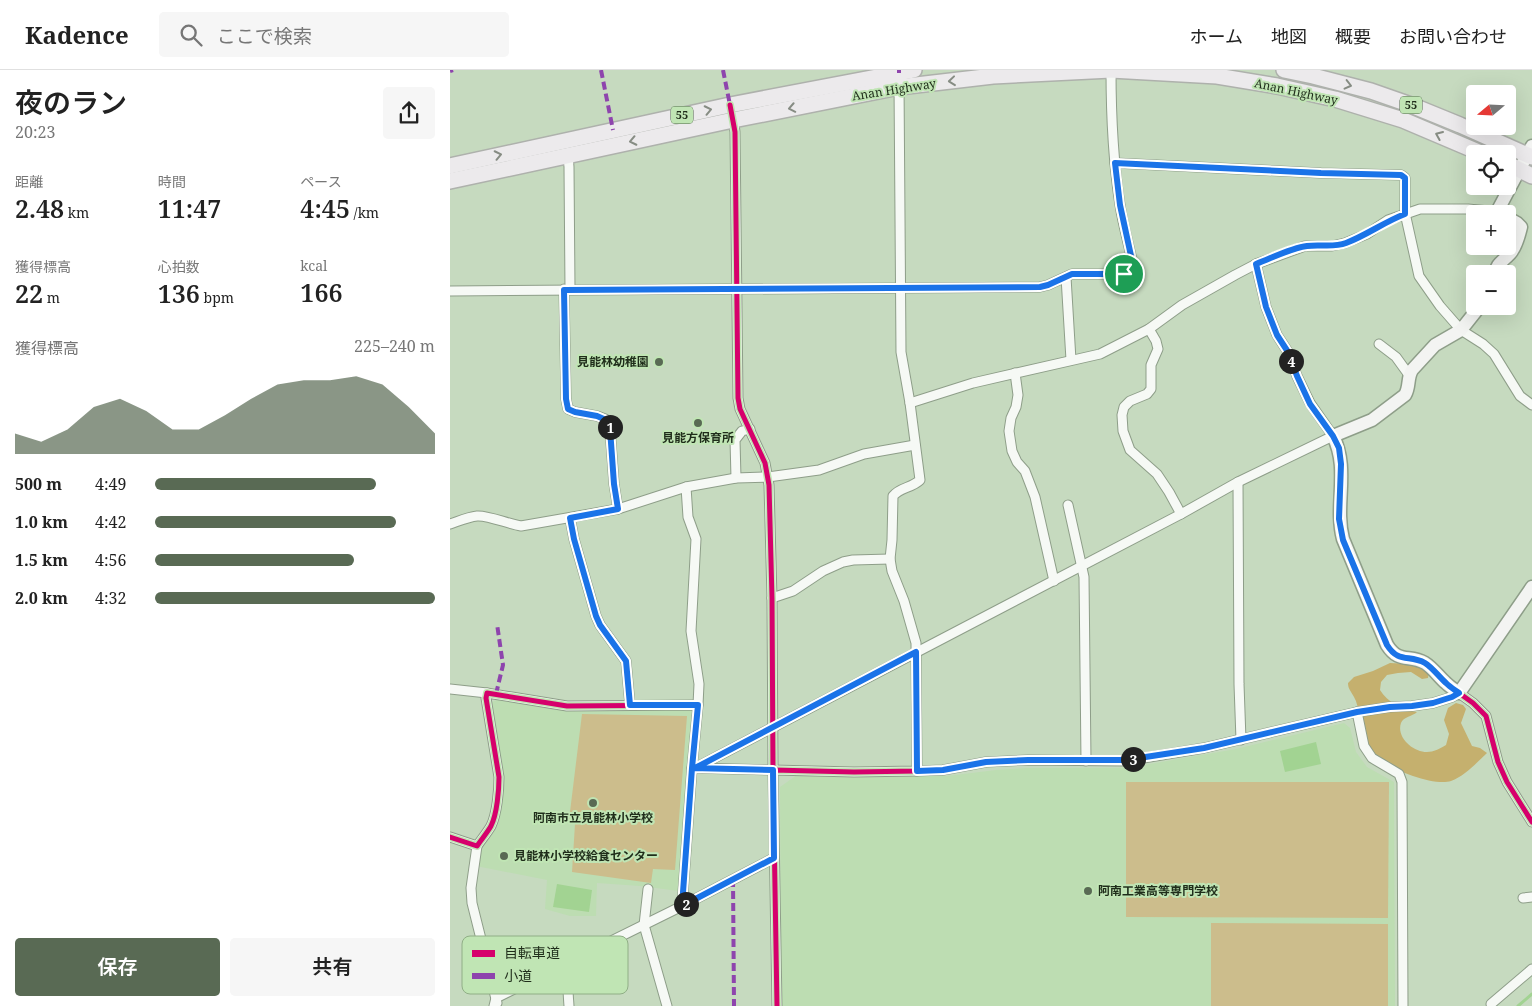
<!DOCTYPE html>
<html lang="ja">
<meta charset="utf-8">
<style>
:root{--surface:#fff;--page:#f6f6f6;--text:#222;--muted:#767676;--line:#e0e0e0;--accent:#596a54}
body{margin:0;font-family:"Noto Serif","Noto Sans JP",serif;background:var(--page);color:var(--text);height:100vh;display:flex;flex-direction:column;font-size:19px;white-space:nowrap}
*{box-sizing:border-box;margin:0}
p{font-size:16px;color:var(--muted)}
.icon{flex:none;width:28px;height:28px;fill:none;stroke:currentColor;stroke-width:2;stroke-linecap:round;stroke-linejoin:round}
.map{position:relative;flex:1;overflow:hidden}
.details{display:flex;flex-direction:column;background:var(--surface);width:450px}
.details>*{flex:none}
.needle{width:32px;rotate:251deg}
.fabs{position:absolute;left:1016px;top:15px;display:grid;gap:10px}
.fabs a{display:grid;place-items:center;width:50px;height:50px;border-radius:5px;background:var(--surface);box-shadow:0 5px 20px #0002;font-size:25px}
.pin{position:absolute;display:grid;place-items:center;width:42px;height:42px;color:#fff;margin:-21px;border:2px solid #fff;border-radius:50%;box-shadow:0 1px 5px #0007}
.km{position:absolute;width:25px;height:25px;margin:-12px;border-radius:50%;background:#222;color:#fff;font-size:14px;line-height:25px;text-align:center}
.round{display:grid;place-items:center;flex:none;width:52px;height:52px;border-radius:5px;background:var(--page)}
.head{display:flex;align-items:center;justify-content:space-between;height:85px;padding:0 15px}
h1{font-size:28px;font-weight:600;line-height:38px}
.metrics{display:grid;grid-template-columns:repeat(3,1fr);gap:8px;height:85px;padding:5px 15px}
.metrics div{display:grid;align-content:center}
.metrics b{font-size:25px;font-weight:600}
.metrics small{font-size:14px;font-weight:400}
.metrics p{font-size:14px}
.chart{height:140px;padding:10px 15px}
.chart p{display:flex;justify-content:space-between}
.chart svg{width:100%;height:90px;margin-top:5px;fill:var(--accent);opacity:.7}
.button{display:flex;gap:10px;margin-top:auto;padding:10px 15px}
.button a{flex:1;height:58px;border-radius:5px;background:var(--accent);color:#fff;font-size:20px;font-weight:600;line-height:58px;text-align:center}
.button a+a{background:var(--page);color:var(--text)}
ul{padding:0 15px;list-style:none;font-size:16px}
li{display:grid;grid-template-columns:80px 60px 1fr;align-items:center;height:38px}
li i{height:12px;border-radius:6px;background:var(--accent)}
header{display:flex;align-items:center;gap:30px;box-sizing:border-box;height:70px;padding:0 25px;background:var(--surface);border-bottom:1px solid var(--line)}
header strong{font-size:24px}
nav{display:flex;gap:28px;margin-inline-start:auto;font-size:18px}
.search{width:350px;height:45px;background:var(--page);display:flex;align-items:center;gap:12px;box-sizing:border-box;padding:0 18px;border-radius:5px;color:var(--muted);font-size:19px}
main{display:flex;flex:1;min-height:0}
.map>svg:first-child{display:block}
</style>
<header>
<strong>Kadence</strong>
<div class="search"><svg class="icon" aria-label="search" viewBox="0 0 24 24"><circle cx="10" cy="10" r="6"/><path d="M15 15l6 6"/></svg>ここで検索</div>
<nav><a>ホーム</a><a>地図</a><a>概要</a><a>お問い合わせ</a></nav>
</header>
<main>
<section class="details">
<div class="head"><div><h1>夜のラン</h1><p>20:23</p></div><a class="round"><svg class="icon" aria-label="share" viewBox="0 0 24 24"><path d="M12 15V3M7 8l5-5 5 5M5 13v7h14v-7"/></svg></a></div>
<div class="metrics">
<div><p>距離</p><b>2.48<small> km</small></b></div>
<div><p>時間</p><b>11:47</b></div>
<div><p>ペース</p><b>4:45<small> /km</small></b></div>
</div>
<div class="metrics">
<div><p>獲得標高</p><b>22<small> m</small></b></div>
<div><p>心拍数</p><b>136<small> bpm</small></b></div>
<div><p>kcal</p><b>166</b></div>
</div>
<div class="chart"><p><span>獲得標高</span>225–240 m</p>
<svg viewBox="0 0 160 44" preserveAspectRatio="none"><path d="M0 44V34L10 38L20 32L30 21L40 17L50 23L60 32L70 32L80 25L90 17L100 10L110 8L120 8L130 6L140 10L150 21L160 34V44z"/></svg>
</div>
<ul>
<li><b>500 m</b>4:49<i style="width:79%"></i></li>
<li><b>1.0 km</b>4:42<i style="width:86%"></i></li>
<li><b>1.5 km</b>4:56<i style="width:71%"></i></li>
<li><b>2.0 km</b>4:32<i style="width:100%"></i></li>
</ul>
<div class="button"><a>保存</a><a>共有</a></div>
</section>
<div class="map">
<svg width="1082" height="936" viewBox="0 0 1082 936">
<rect width="100%" height="100%" fill="#c6dabf"/>
<g fill="#bdddb2">
<path d="M49,629L113,639L242,640L229,821L190,816L147,813L146,846H120L95,839L97,810L26,796L28,783L47,749L44,663L42,632Z"/>
<path d="M894,653L900,658L906,682L917,697L944,712L945,936H331L330,717L347,705L497,706L546,700L576,698H669L694,695L786,679Z"/>
</g>
<g fill="#ccbd8c">
<path d="M132,644L237,646L225,800L203,799L201,813L122,802L125,754L119,750Z"/>
<path d="M676,712H939L938,848L676,847Z"/>
<path d="M761,853L938,854V936H761Z"/>
</g>
<path fill="#c5b06e" d="M940,593C954,593 967,596 979,602L978,608L972,609L961,602L948,603L937,605L931,612L930,620C937,632 953,640 967,642C963,646 953,647 951,653C946,667 963,682 977,682C984,682 989,679 996,675L999,664L994,650L998,638L1006,633L1013,635L1016,639L1011,653L1022,676L1030,678L1037,683C1026,693 1015,706 1001,711C983,717 931,697 921,681C915,671 914,656 910,645C908,639 907,632 904,627C901,621 898,619 898,613L904,607L923,601Z"/>
<g fill="#a2d392">
<path d="M866,672L871,694L835,702L830,681Z"/>
<path d="M107,814L142,820L139,842L103,837Z"/>
</g>
<g fill="none" stroke-linecap="round" stroke-linejoin="round">
<path stroke="#a2d392" stroke-width="3" d="M1068,936L1082,924"/>
<defs>
<g id="minor">
<path d="M449,13L451,282L460,333L470,410C462,418 450,417 443,426L442,470L440,489L442,501L454,531L466,573L467,701"/>
<path d="M118,85L119,97L120,219"/>
<path d="M665,93L871,103L951,105L955,108V143L969,206L990,236L1011,260L1033,274L1044,284L1070,326L1082,335"/>
<path d="M616,207L621,290"/>
<path d="M114,219L116,329L118,339L125,342L147,346L155,349L160,359L164,414L168,439"/>
<path d="M0,221L590,217L598,215L622,204H674L682,201L683,195C679,175 673,155 670,135C663,90 661,45 661,0"/>
<path d="M699,259L706,271L708,279L701,295V319L697,324L680,331L674,337L672,345L673,361L680,380L707,404L719,422L731,444"/>
<path d="M929,274L946,287L959,305"/>
<path d="M565,303L568,325L566,337L561,348L559,361L562,381L567,392L575,401L585,427L604,511"/>
<path d="M460,333L523,313L650,284L699,259L732,235L785,205L806,194L855,176H882L895,173L917,164L938,150L970,139H1018L1039,141L1048,140"/>
<path d="M286,408L285,370L292,361L300,359"/>
<path d="M788,412L789,614L791,670"/>
<path d="M236,417L238,447L246,469L241,561L249,614L248,635"/>
<path d="M618,435L634,507L636,691"/>
<path d="M120,448L124,469L146,546L150,555L176,591L180,635"/>
<path d="M0,454C9,451 18,447 27,446C38,445 58,454 71,456L168,439L236,417L286,408L318,407L369,400L414,384L465,375"/>
<path d="M322,528L343,521L373,501L393,492L403,490L440,489"/>
<path d="M0,619L37,623"/>
<path d="M907,642L914,676L922,688L949,704L952,712L953,936"/>
<path d="M247,697L731,444L788,412L883,366L860,333L847,306L838,282L827,265L816,237L806,194"/>
<path d="M0,767L27,776C31,770 37,763 41,756C47,744 49,720 49,707L36,628L37,623L117,636L248,635L242,698L323,700L322,528L319,415L315,393L290,339L288,328L285,62L283,46"/>
<path d="M27,776L21,818L22,833L47,933"/>
<path d="M198,819L194,855L217,936"/>
<path d="M1073,828L1082,827"/>
<path d="M232,836L242,698"/>
<path d="M116,892L119,936"/>
<path d="M1041,934L1082,899"/>
<path d="M44,936L46,928L232,836L324,788"/>
<path d="M327,936L323,700L404,702L467,701L493,700L536,692L578,690L676,691L754,678L907,642L940,637L962,636L983,633L1002,627L1009,623L1023,633L1036,646L1048,692L1057,712L1082,752"/>
</g>
<g id="secondary">
<path d="M1052,144L1048,140L1082,76"/>
<path d="M1046,204C1044,194 1057,189 1062,181C1067,174 1069,165 1071,157L1067,153L1058,148"/>
<path d="M1030,236L1011,260L985,275L962,300C957,308 960,317 955,325L922,350L883,366C900,399 884,435 893,469L937,575C949,594 959,584 975,593C983,598 989,607 996,613C1000,617 1005,620 1009,623L1082,517"/>
</g>
<g id="trunk">
<path d="M834,0L863,6L921,21L961,35L1010,55L1082,87"/>
<path d="M1058,94L1082,106"/>
<path d="M0,96L280,35L464,0"/>
<path d="M0,111L283,50L449,17L543,6L661,0L767,6L827,16L885,29L953,50L1033,84"/>
</g>
</defs>
<use href="#minor" stroke="#8e9e89" stroke-width="11"/>
<use href="#secondary" stroke="#8e9e89" stroke-width="15"/>
<use href="#trunk" stroke="#aeb1ac" stroke-width="18"/>
<use href="#minor" stroke="#f6f9f5" stroke-width="9"/>
<use href="#secondary" stroke="#f3f4f2" stroke-width="12"/>
<use href="#trunk" stroke="#eceaec" stroke-width="15"/>
<g stroke="#8e44ad" stroke-width="4" stroke-dasharray="8 4" stroke-linecap="butt">
<path d="M151,0L163,60"/>
<path d="M273,0L280,35"/>
<path d="M449,0V3"/>
<path d="M0,1L3,0"/>
<path d="M46,624L53,595L47,554"/>
<path d="M283,809L284,936"/>
</g>
<defs>
<g id="cycleway">
<path d="M0,767L27,776C31,770 37,763 41,756C47,744 49,720 49,707L36,628L37,623L117,636L248,635L242,698L323,700L322,528L319,415L315,393L290,339L288,328L285,62L280,35"/>
<path d="M327,936L323,700L404,702L467,701L493,700L536,692L578,690L676,691L754,678L907,642L940,637L962,636L983,633L1002,627L1009,623L1023,633L1036,646L1048,692L1057,712L1082,752"/>
</g>
</defs>
<use href="#cycleway" stroke="#c0e5b4" stroke-width="8"/>
<use href="#cycleway" stroke="#d6006c" stroke-width="5"/>
</g>
<defs><path id="oneway-chevron" d="M-2-3.5L2.5 0L-2 3.5" fill="none" stroke-width="1.6" stroke-linecap="round" stroke-linejoin="round" transform="scale(1.25)"/></defs>
<g stroke="#868c83">
<use href="#oneway-chevron" transform="translate(502 11) rotate(174)"/>
<use href="#oneway-chevron" transform="translate(898 15) rotate(14)"/>
<use href="#oneway-chevron" transform="translate(342 38) rotate(169)"/>
<use href="#oneway-chevron" transform="translate(258 40) rotate(-12)"/>
<use href="#oneway-chevron" transform="translate(989 65) rotate(-157)"/>
<use href="#oneway-chevron" transform="translate(183 71) rotate(168)"/>
<use href="#oneway-chevron" transform="translate(48 85) rotate(-12)"/>
</g>
<g fill="none" stroke-linecap="round" stroke-linejoin="round">
<defs>
<path id="route" d="M674,204H622L598,215L590,217L114,220L116,329L118,339L125,342L147,346L156,350L160,359L164,414L168,439L120,448L124,469L146,546L150,555L176,591L180,635H248L242,698L323,700L324,788L232,836L242,698L247,697L466,582L467,701L493,700L536,692L578,690H676L754,678L907,642L940,637L962,636L983,633L1002,627L1009,623C1005,620 1000,617 996,613C989,607 983,598 975,593C959,584 949,594 937,575L893,470L889,449L891,394L889,378L883,366L860,334L847,306L838,282L827,265L816,237L806,194C822,188 841,178 857,176C871,174 883,178 896,173C917,165 934,152 955,144V108L951,105L871,103L665,93L670,135L683,195L682,201L674,204"/>
</defs>
<use href="#route" stroke="#fff" stroke-width="10"/>
<use href="#route" stroke="#1a73e8" stroke-width="6"/>
</g>
<g fill="#596a54" stroke="#c0e5b4" stroke-width="2">
<circle cx="209" cy="292" r="5"/>
<circle cx="248" cy="353" r="5"/>
<circle cx="143" cy="733" r="5"/>
<circle cx="54" cy="786" r="5"/>
<circle cx="638" cy="821" r="5"/>
</g>
<g text-anchor="middle" stroke-width="4" stroke-linejoin="round" paint-order="stroke">
<g fill="#c0e5b4" stroke="#4f6448" stroke-width="1">
<rect x="950" y="26.5" width="22" height="17" rx="4"/>
<rect x="221" y="36.5" width="22" height="17" rx="4"/>
</g>
<g font-size="11" font-weight="bold" fill="#1f2d1a">
<text x="961" y="39">55</text>
<text x="232" y="49">55</text>
</g>
<g font-size="12" fill="#1f2d1a" stroke="#c0e5b4">
<text transform="translate(444 20) rotate(-9)" y="4">Anan Highway</text>
<text transform="translate(846 22) rotate(12)" y="4">Anan Highway</text>
</g>
<g font-size="12" font-weight="bold" fill="#1f2d1a" stroke="#c0e5b4">
<text x="199" y="296" text-anchor="end">見能林幼稚園</text>
<text x="248" y="372">見能方保育所</text>
<text x="143" y="752">阿南市立見能林小学校</text>
<text x="64" y="790" text-anchor="start">見能林小学校給食センター</text>
<text x="648" y="825" text-anchor="start">阿南工業高等専門学校</text>
</g>
</g>
<rect x="12" y="866" width="166" height="58" rx="8" fill="#c0e5b4" stroke="#90ae86" stroke-width="1"/>
<rect x="22" y="880" width="23" height="7" fill="#d6006c"/>
<rect x="22" y="903" width="23" height="6" fill="#8e44ad"/>
<g font-size="14" fill="#1f2d1a">
<text x="54" y="888">自転車道</text>
<text x="54" y="911">小道</text>
</g>
</svg>
<div class="fabs">
<a><svg class="needle" viewBox="-14 -14 28 28"><path d="M0-13l5 13h-10z" fill="#e53935"/><path d="M0 13l5-13h-10z" fill="#767676"/></svg></a>
<a><svg class="icon" aria-label="locate" viewBox="0 0 24 24"><circle cx="12" cy="12" r="6"/><path d="M12 2v4M12 18v4M2 12h4M18 12h4"/></svg></a>
<a>+</a>
<a>−</a>
</div>
<div class="pin" style="left:674px;top:204px;background:#1e9e55"><svg class="icon" aria-label="arrive" viewBox="0 0 24 24"><path d="M6 21V4h12l-3 4 3 4H6"/></svg></div>
<b class="km" style="left:160px;top:357px">1</b>
<b class="km" style="left:236px;top:834px">2</b>
<b class="km" style="left:683px;top:689px">3</b>
<b class="km" style="left:841px;top:291px">4</b>
</div>
</main>
